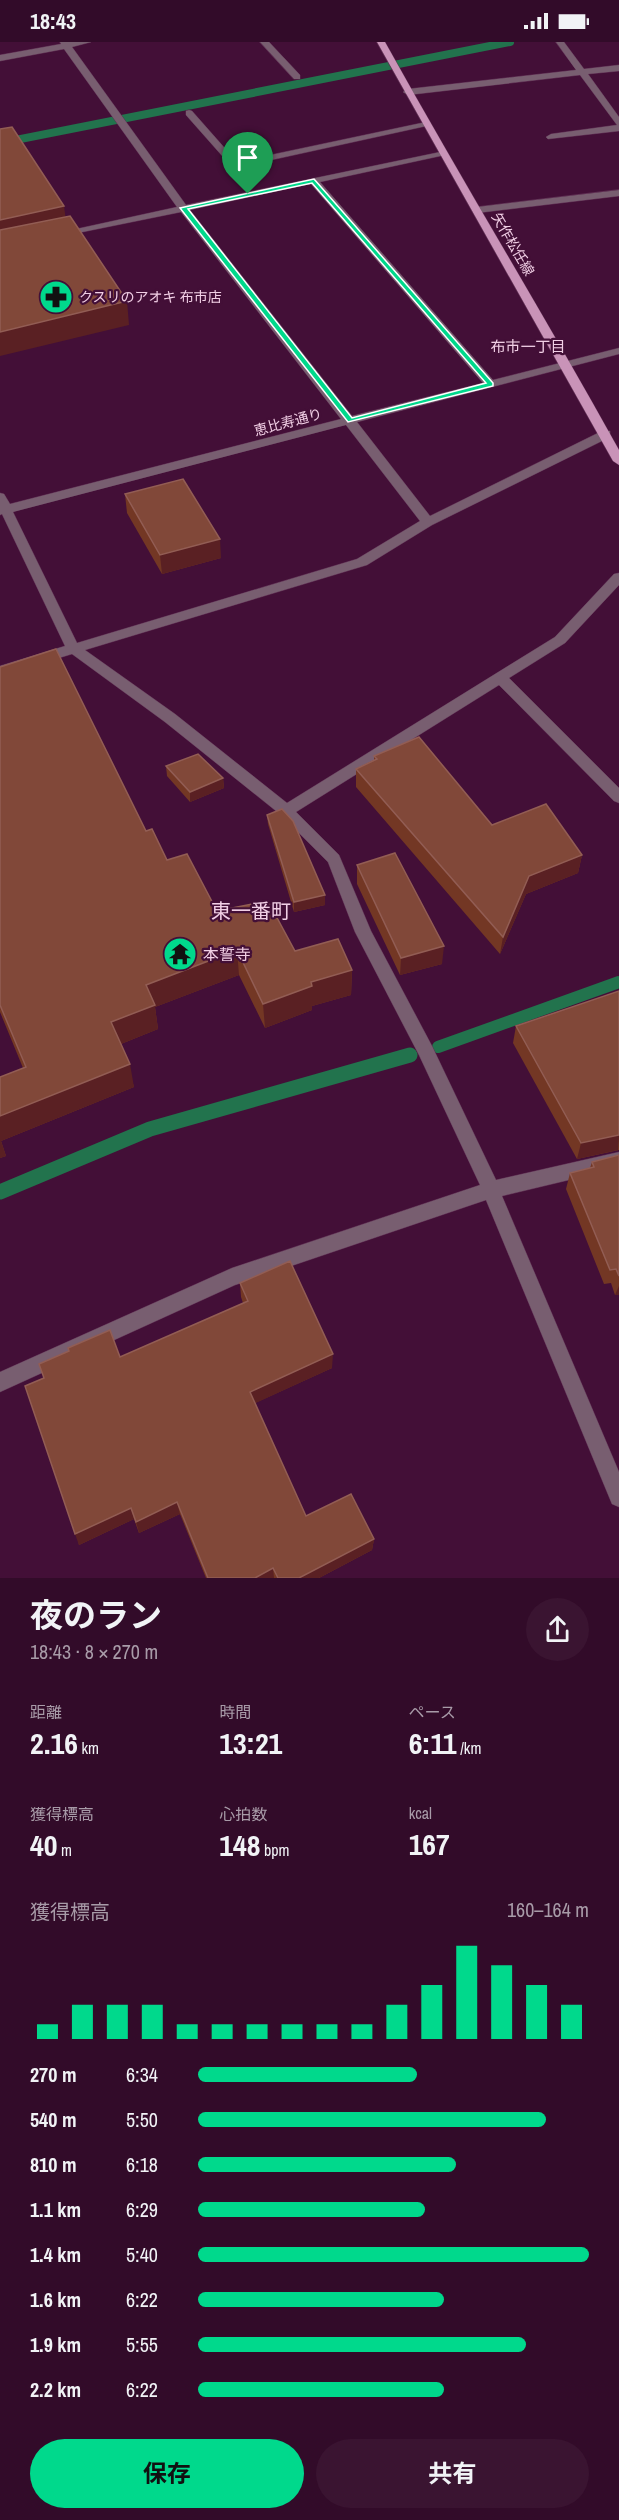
<!DOCTYPE html>
<html lang="ja">
<meta charset="utf-8">
<style>
:root{--surface:#320b29;--page:#3a1431;--text:#f1f3f6;--muted:#a89ba8;--accent:#00d98c}
body{margin:0;font-family:"Archivo Narrow","Noto Sans JP",sans-serif;background:var(--page);color:var(--text);height:100vh;display:flex;flex-direction:column;font-size:22px;white-space:nowrap}
*{box-sizing:border-box;margin:0}
p{font-size:20px;color:var(--muted)}
.icon{flex:none;width:33px;height:33px;fill:none;stroke:currentColor;stroke-width:2;stroke-linecap:round;stroke-linejoin:round}
.map{position:relative;height:1536px;overflow:hidden}
.drawer{display:flex;flex-direction:column;background:var(--surface);flex:1}
.drawer>*{flex:none}
.pin{position:absolute;display:grid;place-items:center;width:51px;height:51px;color:#fff;margin:-62px -26px;border-radius:50% 50% 50% 0;rotate:-45deg;box-shadow:0 0 6px #0007}
.pin .icon{rotate:45deg}
.round{display:grid;place-items:center;flex:none;width:63px;height:63px;border-radius:32px;background:var(--page)}
.headline{display:flex;align-items:center;justify-content:space-between;height:102px;padding:0 30px}
h1{font-size:33px;font-weight:700;line-height:45px}
.stats{display:grid;grid-template-columns:repeat(3,1fr);gap:9px;height:102px;padding:6px 30px}
.stats div{display:grid;align-content:center}
.stats b{font-size:30px;font-weight:700}
.stats small{font-size:16px;font-weight:400}
.stats p{font-size:16px}
.chart{height:168px;padding:12px 30px}
.chart p{display:flex;justify-content:space-between}
.chart svg{width:100%;height:108px;margin-top:6px;stroke:var(--accent);stroke-width:6}
.cta{display:flex;gap:12px;margin-top:auto;padding:12px 30px}
.cta a{flex:1;height:69px;border-radius:36px;background:var(--accent);color:#111;font-size:24px;font-weight:700;line-height:69px;text-align:center}
.cta a+a{background:var(--page);color:var(--text)}
ul{padding:0 30px;list-style:none;font-size:20px}
li{display:grid;grid-template-columns:96px 72px 1fr;align-items:center;height:45px}
li i{height:15px;border-radius:8px;background:var(--accent)}
.status{display:flex;justify-content:space-between;align-items:center;height:42px;padding:0 30px;background:var(--surface);direction:ltr}
.status svg{height:16px;fill:currentColor}
.map>svg:first-child{display:block}
</style>
<div class="status"><b>18:43</b><svg viewBox="0 0 49 12"><path d="M0 12V9h3v3zM5 12V6h3v6zM10 12V3h3v9zM15 12V0h3v12zM26 1h20v11H26zM47 4h2v5h-2z"/></svg></div>
<div class="map">
<svg width="619" height="1536" viewBox="0 0 619 1536">
<rect width="100%" height="100%" fill="#430f37"/>
<g fill="none" stroke-linecap="round" stroke-linejoin="round">
<path stroke="#22734d" stroke-width="8" d="M0,101L510,0"/>
<g stroke="#22734d" stroke-width="12">
<path d="M438,1005L619,940"/>
<path d="M405,1015L411,1013"/>
</g>
<path stroke="#22734d" stroke-width="15" d="M0,1150L150,1087L410,1013"/>
<defs>
<g id="minor">
<path d="M60,0H91L72,5L186,163L445,109V113L320,140L493,338L619,306V312L357,380L430,474L602,389H610V395L432,483L367,523L85,608L175,672L287,761L555,595L614,532L619,531V543L565,601L509,636L619,746V761L614,759L499,643L296,770L339,813L371,889L432,1004L496,1138L619,1110V1126L502,1154L619,1430V1465L612,1462L486,1158L235,1243L0,1350V1330L232,1226L480,1143L419,1013L355,890L328,820L281,773L165,680L72,612L0,634V624L65,604L2,472L0,473V451L4,452L10,462L341,377L181,170L58,195V191L177,165L64,7L0,19V13L61,2ZM311,142L483,341L352,374L190,168ZM346,383L420,479L357,517L77,601L13,470Z"/>
<path d="M260,0H269L300,33V37H294Z"/>
<path d="M556,0H564L584,27L619,23V29L588,32L619,75V89L548,97L546,95L551,92L617,83L580,33L408,53L403,50L408,47L576,28Z"/>
<path d="M189,68L192,69L237,120L426,80L431,83L235,126L232,125L186,73V69Z"/>
<path d="M619,148V154L477,171L472,168L477,165Z"/>
</g>
<path id="major" d="M377,0H385C461,137 543,271 619,408V423L613,419Z"/>
</defs>
<use href="#minor" stroke="#5f2e53" stroke-width="1"/>
<use href="#major" stroke="#5f2e53" stroke-width="1"/>
<use href="#minor" fill="#785e70" fill-rule="evenodd"/>
<use href="#major" fill="#c993b8" fill-rule="evenodd"/>
</g>
<g fill="#733724">
<path d="M125,452L221,516L162,532L127,471Z"/>
<path d="M0,625L146,789L167,818L217,869L295,909L352,928L351,953L312,964V968L265,986L239,933L155,965L158,987L121,1002L134,1045L1,1099L6,1114L0,1116V1035L23,1026L0,970Z"/>
<path d="M374,714L492,783L582,813L578,831L526,852L500,912L356,745V727L374,718Z"/>
<path d="M166,724L223,736L224,746L190,760L167,734Z"/>
<path d="M267,773L325,863L294,870L268,782Z"/>
<path d="M357,823L442,922L400,933L357,842Z"/>
<path d="M619,949V1108L577,1117L513,1001L516,984Z"/>
<path d="M619,1113V1253H615L611,1241L604,1242L566,1147L570,1131L590,1126L592,1120Z"/>
<path d="M240,1241L332,1326L255,1361L306,1474L374,1497L372,1508L319,1536H206L180,1472L139,1491L134,1477L79,1503L44,1336L120,1315L243,1261L241,1255Z"/>
</g>
<g fill="#5a2023">
<path d="M64,164L67,187L0,202V178Z"/>
<path d="M127,259L129,283L0,314V290Z"/>
<path d="M220,497L221,516L162,532L160,513Z"/>
<path d="M223,736L224,746L190,760V750Z"/>
<path d="M582,813L578,831L526,852L500,912L503,895L529,834Z"/>
<path d="M325,853V863L294,870V860Z"/>
<path d="M444,904L442,922L400,933L401,916Z"/>
<path d="M237,908L239,933L155,965L158,987L116,1004L111,980L146,943Z"/>
<path d="M352,928L351,953L312,964V968L265,986L263,962L311,940Z"/>
<path d="M130,1022L134,1045L1,1099L6,1114L0,1116V1074Z"/>
<path d="M619,1093L618,1108L577,1117L581,1101Z"/>
<path d="M619,1244V1253H615Z"/>
<path d="M333,1312L332,1326L251,1363L250,1350Z"/>
<path d="M177,1460L180,1472L139,1491L136,1480Z"/>
<path d="M131,1466L134,1477L79,1503L75,1492Z"/>
<path d="M374,1497L372,1508L319,1536H299Z"/>
<path d="M273,1526L274,1536H255Z"/>
</g>
<g fill="#814839" stroke="#925d54" stroke-width="1.5">
<path d="M12,85L64,164L0,178V87Z"/>
<path d="M70,174L127,259L0,290V188Z"/>
<path d="M183,437L220,497L160,513L125,452Z"/>
<path d="M56,607L146,789L152,787L167,818L187,812L217,869L268,859L295,909L338,897L352,928L311,940L312,944L263,962L237,908L146,943L155,963L111,980L130,1022L0,1074V1035L26,1025L0,963V625Z"/>
<path d="M419,695L492,783L546,762L582,813L529,834L503,895L356,727L377,717L374,714Z"/>
<path d="M198,712L223,736L190,750L166,724Z"/>
<path d="M282,767L293,779L325,853L294,860L267,773Z"/>
<path d="M395,811L444,904L401,916L357,823Z"/>
<path d="M619,949V1093L581,1101L516,984Z"/>
<path d="M619,1113V1234L616,1227L610,1228L570,1131L594,1125L592,1120Z"/>
<path d="M290,1219L333,1312L250,1350L306,1474L351,1452L374,1497L299,1536H278L273,1526L255,1536H208L177,1460L136,1480L131,1466L75,1492L25,1344L44,1336L39,1322L69,1309L68,1306L110,1288L120,1315L248,1259L240,1241Z"/>
</g>
<path fill="#00d98c" stroke="#fff" stroke-width="1.5" fill-rule="evenodd" d="M314,137L493,341V344L348,380L180,166ZM312,141L486,341L352,376L188,167Z"/>
<defs>
<symbol id="pharmacy-disc" viewBox="-11 -11 22 22"><circle r="9.5" fill="#00d98c" stroke="#430f37"/><path d="M-2-6h4v4h4v4h-4v4h-4v-4h-4v-4h4Z" fill="#111"/></symbol>
<symbol id="temple-disc" viewBox="-11 -11 22 22"><circle r="9.5" fill="#00d98c" stroke="#430f37"/><path d="M0-6L5-2H3V0L6.5 2.5H4V6H1.5V3h-3V6H-4V2.5H-6.5L-3 0V-2H-5Z" fill="#111"/></symbol>
</defs>
<g fill-rule="evenodd">
<use href="#pharmacy-disc" x="37" y="236" width="38" height="38"/>
<use href="#temple-disc" x="161" y="893" width="38" height="38"/>
</g>
<g text-anchor="middle" stroke-width="4.5" stroke-linejoin="round" paint-order="stroke">
<g font-size="14" fill="#f1cfe5" stroke="#430f37">
<text transform="translate(513 202) rotate(60)" y="5">矢作松任線</text>
<text transform="translate(288 380) rotate(-15)" y="5">恵比寿通り</text>
</g>
<g font-size="14" fill="#f1cfe5" stroke="#430f37" text-anchor="start">
<text x="79" y="260">クスリのアオキ 布市店</text>
</g>
<g font-size="15" fill="#f1cfe5" stroke="#430f37">
<text x="528" y="310">布市一丁目</text>
</g>
<g font-size="16" fill="#f1cfe5" stroke="#430f37" text-anchor="start">
<text x="203" y="918">本誓寺</text>
</g>
<g font-size="20" fill="#f1cfe5" stroke="#430f37">
<text x="251" y="876">東一番町</text>
</g>
</g>
</svg>
<div class="pin" style="left:248px;top:152px;background:#1e9e55"><svg class="icon" aria-label="arrive" viewBox="0 0 24 24"><path d="M6 21V4h12l-3 4 3 4H6"/></svg></div>
</div>
<section class="drawer">
<div class="headline"><div><h1>夜のラン</h1><p>18:43 · 8 × 270 m</p></div><a class="round"><svg class="icon" aria-label="share" viewBox="0 0 24 24"><path d="M12 15V3M7 8l5-5 5 5M5 13v7h14v-7"/></svg></a></div>
<div class="stats">
<div><p>距離</p><b>2.16<small> km</small></b></div>
<div><p>時間</p><b>13:21</b></div>
<div><p>ペース</p><b>6:11<small> /km</small></b></div>
</div>
<div class="stats">
<div><p>獲得標高</p><b>40<small> m</small></b></div>
<div><p>心拍数</p><b>148<small> bpm</small></b></div>
<div><p>kcal</p><b>167</b></div>
</div>
<div class="chart"><p><span>獲得標高</span>160–164 m</p>
<svg viewBox="0 0 160 44" preserveAspectRatio="none"><path d="M5 44V38M15 44V30M25 44V30M35 44V30M45 44V38M55 44V38M65 44V38M75 44V38M85 44V38M95 44V38M105 44V30M115 44V22M125 44V6M135 44V14M145 44V22M155 44V30"/></svg>
</div>
<ul>
<li><b>270 m</b>6:34<i style="width:56%"></i></li>
<li><b>540 m</b>5:50<i style="width:89%"></i></li>
<li><b>810 m</b>6:18<i style="width:66%"></i></li>
<li><b>1.1 km</b>6:29<i style="width:58%"></i></li>
<li><b>1.4 km</b>5:40<i style="width:100%"></i></li>
<li><b>1.6 km</b>6:22<i style="width:63%"></i></li>
<li><b>1.9 km</b>5:55<i style="width:84%"></i></li>
<li><b>2.2 km</b>6:22<i style="width:63%"></i></li>
</ul>
<div class="cta"><a>保存</a><a>共有</a></div>
</section>
